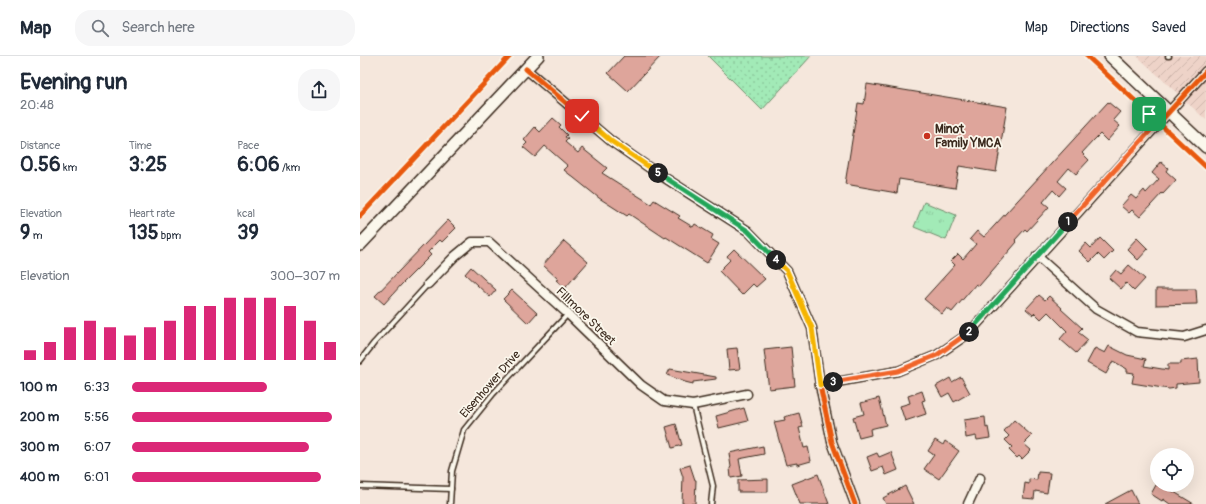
<!DOCTYPE html>
<meta charset="utf-8">
<style>
:root{--surface:#fff;--page:#f6f6f7;--text:#1f2937;--muted:#747a83;--line:#e0e1e3;--accent:#db2777}
body{margin:0;font-family:Pangolin,sans-serif;background:var(--page);color:var(--text);height:100vh;display:flex;flex-direction:column;font-size:15px;white-space:nowrap}
*{box-sizing:border-box;margin:0}
p{font-size:13px;color:var(--muted)}
.icon{flex:none;width:22px;height:22px;fill:none;stroke:currentColor;stroke-width:2;stroke-linecap:round;stroke-linejoin:round}
.map{position:relative;flex:1;overflow:hidden}
.panel{display:flex;flex-direction:column;background:var(--surface);width:360px}
.panel>*{flex:none}
.fabs{position:absolute;left:790px;top:392px;display:grid;gap:8px}
.fabs a{display:grid;place-items:center;width:44px;height:44px;border-radius:50%;background:var(--surface);box-shadow:0 4px 16px #0002;font-size:20px}
.pin{position:absolute;display:grid;place-items:center;width:34px;height:34px;color:#fff;margin:-17px;border-radius:8px;box-shadow:0 2px 6px #0006}
.km{position:absolute;width:20px;height:20px;margin:-10px;border-radius:50%;background:#222;color:#fff;font-size:11px;line-height:20px;text-align:center}
.round{display:grid;place-items:center;flex:none;width:42px;height:42px;border-radius:16px;background:var(--page)}
.headline{display:flex;align-items:center;justify-content:space-between;height:68px;padding:0 20px}
h1{font-size:22px;font-weight:700;line-height:30px}
.stats{display:grid;grid-template-columns:repeat(3,1fr);gap:6px;height:68px;padding:4px 20px}
.stats div{display:grid;align-content:center}
.stats b{font-size:20px;font-weight:700}
.stats small{font-size:11px;font-weight:400}
.stats p{font-size:11px}
.chart{height:112px;padding:8px 20px}
.chart p{display:flex;justify-content:space-between}
.chart svg{width:100%;height:72px;margin-top:4px;stroke:var(--accent);stroke-width:6}
ul{padding:0 20px;list-style:none;font-size:13px}
li{display:grid;grid-template-columns:64px 48px 1fr;align-items:center;height:30px}
li i{height:10px;border-radius:5px;background:var(--accent)}
header{display:flex;align-items:center;gap:24px;box-sizing:border-box;height:56px;padding:0 20px;background:var(--surface);border-bottom:1px solid var(--line)}
header strong{font-size:19px}
nav{display:flex;gap:22px;margin-inline-start:auto;font-size:14px}
.search{width:280px;height:36px;background:var(--page);display:flex;align-items:center;gap:10px;box-sizing:border-box;padding:0 14px;border-radius:16px;color:var(--muted);font-size:15px}
main{display:flex;flex:1;min-height:0}
.map>svg:first-child{display:block}
</style>
<header>
<strong>Map</strong>
<div class="search"><svg class="icon" aria-label="search" viewBox="0 0 24 24"><circle cx="10" cy="10" r="6"/><path d="M15 15l6 6"/></svg>Search here</div>
<nav><a>Map</a><a>Directions</a><a>Saved</a></nav>
</header>
<main>
<section class="panel">
<div class="headline"><div><h1>Evening run</h1><p>20:48</p></div><a class="round"><svg class="icon" aria-label="share" viewBox="0 0 24 24"><path d="M12 15V3M7 8l5-5 5 5M5 13v7h14v-7"/></svg></a></div>
<div class="stats">
<div><p>Distance</p><b>0.56<small> km</small></b></div>
<div><p>Time</p><b>3:25</b></div>
<div><p>Pace</p><b>6:06<small> /km</small></b></div>
</div>
<div class="stats">
<div><p>Elevation</p><b>9<small> m</small></b></div>
<div><p>Heart rate</p><b>135<small> bpm</small></b></div>
<div><p>kcal</p><b>39</b></div>
</div>
<div class="chart"><p><span>Elevation</span>300–307 m</p>
<svg viewBox="0 0 160 44" preserveAspectRatio="none"><path d="M5 44V38M15 44V33M25 44V24M35 44V20M45 44V24M55 44V29M65 44V24M75 44V20M85 44V11M95 44V11M105 44V6M115 44V6M125 44V6M135 44V11M145 44V20M155 44V33"/></svg>
</div>
<ul>
<li><b>100 m</b>6:33<i style="width:65%"></i></li>
<li><b>200 m</b>5:56<i style="width:96%"></i></li>
<li><b>300 m</b>6:07<i style="width:85%"></i></li>
<li><b>400 m</b>6:01<i style="width:91%"></i></li>
</ul>
</section>
<div class="map">
<svg width="846" height="448" viewBox="0 0 846 448">
<defs>
<pattern id="industrial-furrows" width="10" height="10" patternUnits="userSpaceOnUse"><rect width="10" height="10" fill="#eed3c8"/><path d="M-1 1l2-2M0 10L10 0M9 11l2-2" fill="none" stroke="#cdb5ab"/></pattern>
<pattern id="grass-dots" width="8" height="8" patternUnits="userSpaceOnUse"><rect width="8" height="8" fill="#a2eab7"/><path d="M2 2h.1M6 6h.1" fill="none" stroke="#8cc99d" stroke-width="1.8" stroke-linecap="round"/></pattern>
<pattern id="park-tufts" width="24" height="20" patternUnits="userSpaceOnUse"><rect width="24" height="20" fill="#a2eab7"/><path d="M3 7l-1-3M5 7V3M7 7l1-3M15 17l-1-3M17 17v-4M19 17l1-3" fill="none" stroke="#8cc99d"/></pattern>
</defs>
<rect width="100%" height="100%" fill="#f5e7dc"/>
<filter id="ink" filterUnits="userSpaceOnUse"><feTurbulence type="fractalNoise" baseFrequency=".025" numOctaves="2"/><feDisplacementMap in="SourceGraphic" scale="8" xChannelSelector="R" yChannelSelector="G"/><feConvolveMatrix kernelMatrix="1 2 1 2 8 2 1 2 1" color-interpolation-filters="sRGB"/></filter>
<g filter="url(#ink)">
<path fill="url(#industrial-furrows)" d="M777,0H846V64Z"/>
<path fill="url(#grass-dots)" stroke="#6e8a6a" d="M348,0H451L402,54Z"/>
<path fill="url(#park-tufts)" stroke="#6e8a6a" d="M564,146L596,159L586,184L554,171Z"/>
<g fill="#dea59b" stroke="#3b2a1e">
<path d="M264,0H301L268,35L248,17Z"/>
<path d="M507,28L647,51L636,116L599,110L595,132L539,123L537,137L485,128L498,47L504,48Z"/>
<path d="M748,46L760,56L753,64L760,70L747,85L740,78L733,85L722,97L729,104L716,118L709,112L698,125L706,132L699,140L693,134L683,146L689,151L667,175L665,173L655,184L657,186L619,230L616,228L592,256L587,252L582,258L564,243L595,209L591,205L598,198L603,203L616,188L610,183L617,175L624,181Z"/>
<path d="M193,62L201,69L199,71L207,79L205,81L208,83L205,86L218,97L222,92L247,112L242,117L291,148L294,144L320,160L318,162L333,171L335,168L353,179L351,183L359,188L347,207L306,181L305,182L269,158L267,160L239,142L204,114L208,110L185,90L175,101L163,91L167,87L164,84L175,71L180,76Z"/>
<path d="M801,106L808,112L806,115L816,124L803,138L802,137L780,161L772,154L769,157L761,150L771,139L776,143L784,134L786,137L799,123L792,117Z"/>
<path d="M88,164L96,172L82,186L80,184L68,196L71,199L41,229L24,248L15,240Z"/>
<path d="M740,182L753,195L744,204L738,198L730,206L719,195L726,187L731,192Z"/>
<path d="M777,182L788,193L778,204L767,193Z"/>
<path d="M204,185L228,206L205,232L196,224L198,223L183,209Z"/>
<path d="M374,193L405,223L396,231L393,228L382,239L359,215L370,204L367,200Z"/>
<path d="M769,209L785,223L774,235L766,227L761,233L749,222L756,214L761,218Z"/>
<path d="M111,211L136,234L130,241L105,218Z"/>
<path d="M796,233H836L837,248L796,249Z"/>
<path d="M152,234L177,257L168,267L143,243Z"/>
<path d="M679,239L685,244L689,240L702,252L701,253L722,272L718,276L728,284L716,297L700,283L707,275L688,256L681,263L675,257L673,259L666,253Z"/>
<path d="M749,290L767,299L786,303L784,310L808,314V308H821V305L838,303L839,326L816,328V332L809,333L772,327L774,317L767,316V313L753,305L746,318L727,307L735,292L745,297Z"/>
<path d="M431,291L435,330L409,333L404,294Z"/>
<path d="M377,292L380,313L369,314L367,293Z"/>
<path d="M310,313L356,321V323L333,326V328L325,326L307,319Z"/>
<path d="M601,321L610,337L594,346L589,337L582,341L576,330L590,322L592,326Z"/>
<path d="M562,335L565,344L562,345L566,358L545,365L540,350L550,347L548,340Z"/>
<path d="M519,342L526,369L510,373L511,379L499,382L493,361L504,358L501,347Z"/>
<path d="M384,352L388,365L359,372L356,360Z"/>
<path d="M439,357L443,371L439,372L444,392L448,391L451,405L437,409V407L426,409L414,366L425,364L424,361Z"/>
<path d="M625,361L626,372L628,371L630,382L617,384L616,380L606,382L604,364Z"/>
<path d="M654,364L672,380L664,388L671,394L662,403L659,400L657,402L649,394L652,391L645,384L649,380L644,375Z"/>
<path d="M316,368L322,389L312,392L306,371Z"/>
<path d="M575,384L583,389L585,385L599,395L579,423L564,413L574,399L568,395Z"/>
<path d="M403,390L404,398L379,403L382,420L371,422L370,412L371,411L369,397Z"/>
<path d="M531,396L538,414L526,419L523,411L512,415L507,401L517,397L519,401Z"/>
<path d="M330,409L335,424H336L335,448L322,447L323,421L320,412Z"/>
<path d="M678,416L690,417L687,437L675,435L674,443L663,442L665,427L669,428V423L677,424Z"/>
<path d="M458,418L469,448H440L432,428Z"/>
<path d="M408,423V436H378V424Z"/>
<path d="M796,429H812L809,433L834,448H810L803,443L802,445L791,438Z"/>
<path d="M545,430L554,448H526L523,442Z"/>
<path d="M771,434L778,448H745Z"/>
</g>
<g fill="none" stroke-linecap="round" stroke-linejoin="round">
<defs>
<g id="service">
<path d="M808,0H809"/>
<path d="M0,305L14,287L68,228"/>
<path d="M333,349L353,430L351,448"/>
<path d="M0,430L91,433"/>
<path d="M90,448L92,415L104,374L133,338L208,258"/>
</g>
<g id="minor">
<path d="M166,13L251,85L291,113L388,175L427,215L452,272L460,329L472,386L495,448"/>
<path d="M677,200L736,253L777,276L824,281L846,274"/>
<path d="M68,228L95,200L112,186H129L208,258L281,329L304,345L333,349L387,338"/>
<path d="M460,329L538,315L577,299L608,278L846,15"/>
<path d="M608,448L620,422"/>
</g>
<g id="secondary">
<path d="M750,0L846,91"/>
<path d="M0,189L178,0"/>
</g>
</defs>
<use href="#service" stroke="#3b2a1e" stroke-width="7"/>
<use href="#minor" stroke="#3b2a1e" stroke-width="11"/>
<use href="#secondary" stroke="#3b2a1e" stroke-width="14"/>
<use href="#service" stroke="#fbf7ec" stroke-width="4"/>
<use href="#minor" stroke="#fbf7ec" stroke-width="8"/>
<use href="#secondary" stroke="#fbf7ec" stroke-width="11"/>
<defs>
<g id="cycleway">
<path d="M727,0L846,111"/>
<path d="M166,13L251,85L291,113L388,175L427,215L452,272L460,329L472,386L495,448"/>
<path d="M0,160L150,0"/>
<path d="M460,329L538,315L577,299L608,278L846,15"/>
</g>
</defs>
<use href="#cycleway" stroke="#fbf7ec" stroke-width="8"/>
<use href="#cycleway" stroke="#e8590c" stroke-width="5"/>
</g>
</g>
<g fill="none" stroke-linecap="round" stroke-linejoin="round" filter="url(#ink)">
<defs>
<path id="split-1" d="M708,166L798,66L789,58"/>
<path id="split-2" d="M609,276L708,166"/>
<path id="split-3" d="M473,326L538,315L577,299L609,276"/>
<path id="split-4" d="M416,204L427,215L452,272L460,329L473,326"/>
<path id="split-5" d="M298,117L388,175L416,204"/>
<path id="split-6" d="M222,60L251,85L298,117"/>
</defs>
<use href="#split-1" stroke="#fff" stroke-width="8"/>
<use href="#split-2" stroke="#fff" stroke-width="8"/>
<use href="#split-3" stroke="#fff" stroke-width="8"/>
<use href="#split-4" stroke="#fff" stroke-width="8"/>
<use href="#split-5" stroke="#fff" stroke-width="8"/>
<use href="#split-6" stroke="#fff" stroke-width="8"/>
<use href="#split-1" stroke="#f0652b" stroke-width="5"/>
<use href="#split-2" stroke="#22a559" stroke-width="5"/>
<use href="#split-3" stroke="#f0652b" stroke-width="5"/>
<use href="#split-4" stroke="#f5b400" stroke-width="5"/>
<use href="#split-5" stroke="#22a559" stroke-width="5"/>
<use href="#split-6" stroke="#f5b400" stroke-width="5"/>
</g>
<circle fill="#c8321e" stroke="#fbf7ec" stroke-width="1.5" cx="567" cy="80" r="4"/>
<g text-anchor="middle" stroke-width="3.5" stroke-linejoin="round" paint-order="stroke">
<g font-size="12" font-weight="bold" fill="#3b2a1e" stroke="#fbf7ec" text-anchor="start">
<text x="575" y="77">Minot<tspan x="575" dy="14">Family YMCA</tspan></text>
</g>
<g font-size="12" fill="#3b2a1e" stroke="#fbf7ec">
<text transform="translate(226 260) rotate(44)" y="4">Fillmore Street</text>
<text transform="translate(130 328) rotate(-49)" y="4">Eisenhower Drive</text>
</g>
</g>
</svg>
<div class="fabs">
<a><svg class="icon" aria-label="locate" viewBox="0 0 24 24"><circle cx="12" cy="12" r="6"/><path d="M12 2v4M12 18v4M2 12h4M18 12h4"/></svg></a>
</div>
<div class="pin" style="left:789px;top:58px;background:#1e9e55"><svg class="icon" aria-label="arrive" viewBox="0 0 24 24"><path d="M6 21V4h12l-3 4 3 4H6"/></svg></div>
<div class="pin" style="left:222px;top:60px;background:#d93025"><svg class="icon" aria-label="check" viewBox="0 0 24 24"><path d="M5 12l5 5 9-10"/></svg></div>
<b class="km" style="left:708px;top:166px">1</b>
<b class="km" style="left:609px;top:276px">2</b>
<b class="km" style="left:473px;top:326px">3</b>
<b class="km" style="left:416px;top:204px">4</b>
<b class="km" style="left:298px;top:117px">5</b>
</div>
</main>
